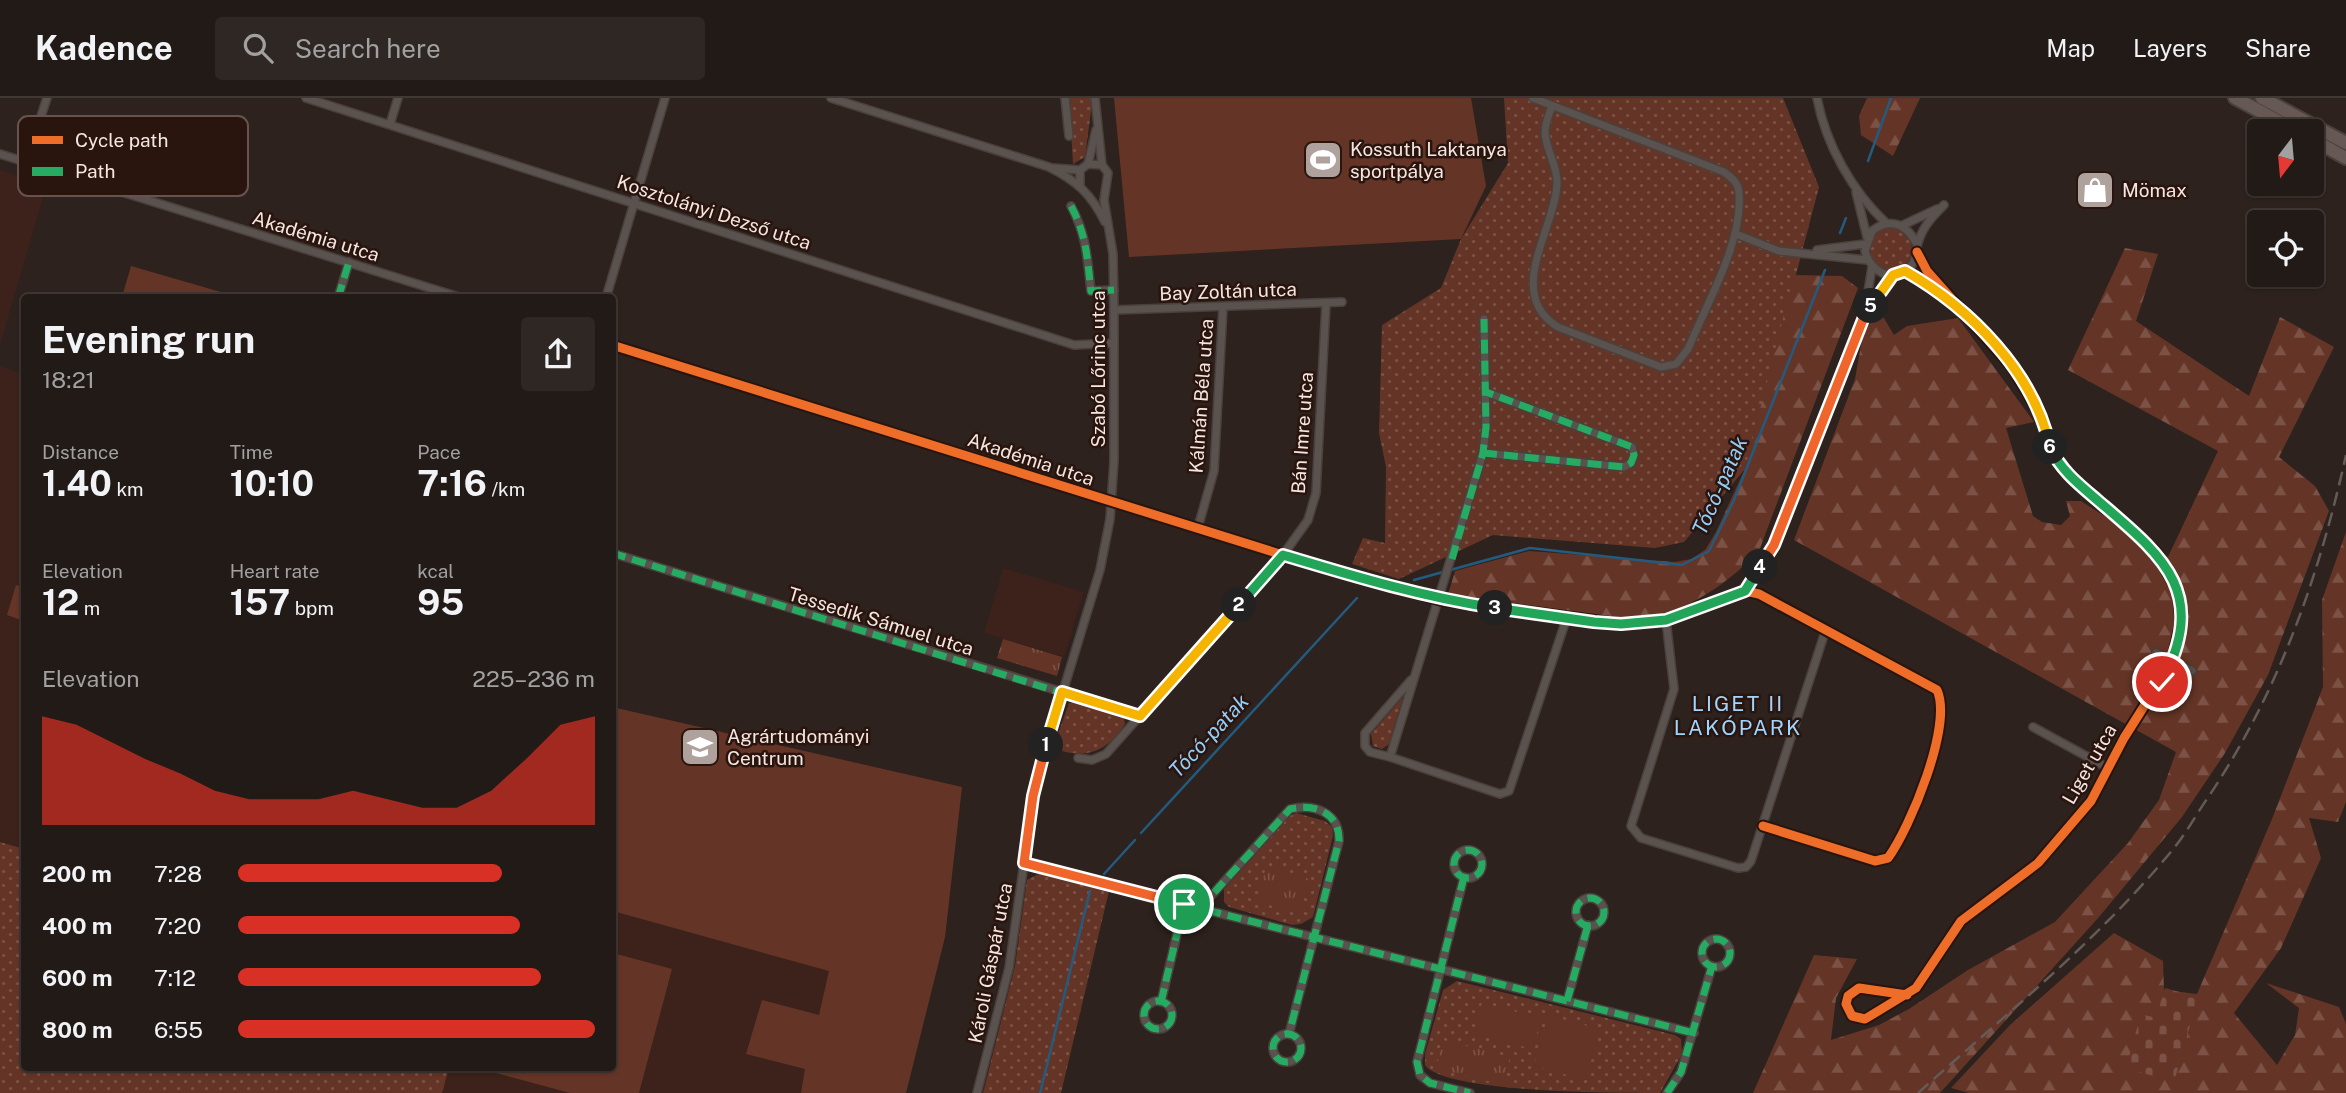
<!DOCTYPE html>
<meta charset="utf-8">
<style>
:root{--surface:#221a16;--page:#2e2723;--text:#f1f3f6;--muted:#a2a1a1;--line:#3f3835;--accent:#d93025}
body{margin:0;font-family:"Public Sans",sans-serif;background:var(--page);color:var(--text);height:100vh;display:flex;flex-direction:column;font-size:26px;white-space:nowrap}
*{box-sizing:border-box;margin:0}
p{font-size:23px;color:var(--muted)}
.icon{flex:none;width:38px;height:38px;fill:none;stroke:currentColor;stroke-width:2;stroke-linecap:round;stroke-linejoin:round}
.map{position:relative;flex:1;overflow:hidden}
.details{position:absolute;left:21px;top:196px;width:595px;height:777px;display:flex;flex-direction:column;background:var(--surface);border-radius:7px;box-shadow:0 2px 5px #0004,0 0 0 2px var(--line)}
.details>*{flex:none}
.needle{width:46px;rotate:196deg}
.controls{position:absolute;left:2247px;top:21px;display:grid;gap:14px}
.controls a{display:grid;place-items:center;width:77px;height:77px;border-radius:7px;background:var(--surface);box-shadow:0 2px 5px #0004,0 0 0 2px var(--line);font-size:35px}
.pin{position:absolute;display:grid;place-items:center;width:60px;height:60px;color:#fff;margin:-30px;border:4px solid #fff;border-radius:50%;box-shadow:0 2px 7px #0007}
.km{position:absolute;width:35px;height:35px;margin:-18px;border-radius:50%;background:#222;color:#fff;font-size:19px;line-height:35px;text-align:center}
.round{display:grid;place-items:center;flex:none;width:74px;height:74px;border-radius:7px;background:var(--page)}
.head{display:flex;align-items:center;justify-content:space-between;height:119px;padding:0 21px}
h1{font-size:38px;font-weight:700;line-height:52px}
.stats{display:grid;grid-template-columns:repeat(3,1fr);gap:10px;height:119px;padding:7px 21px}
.stats div{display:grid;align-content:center}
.stats b{font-size:35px;font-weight:700}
.stats small{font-size:19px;font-weight:400}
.stats p{font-size:19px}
.chart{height:196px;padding:14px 21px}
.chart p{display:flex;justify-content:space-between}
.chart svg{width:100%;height:126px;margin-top:7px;fill:var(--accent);opacity:.7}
ul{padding:0 21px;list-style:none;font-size:23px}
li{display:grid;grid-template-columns:112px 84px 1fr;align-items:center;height:52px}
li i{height:18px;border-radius:9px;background:var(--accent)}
header{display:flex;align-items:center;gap:42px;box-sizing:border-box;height:98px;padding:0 35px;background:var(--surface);border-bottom:2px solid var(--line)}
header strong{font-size:33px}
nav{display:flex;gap:38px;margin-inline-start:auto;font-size:24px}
.search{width:490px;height:63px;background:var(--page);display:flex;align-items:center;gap:18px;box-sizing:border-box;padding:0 24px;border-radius:7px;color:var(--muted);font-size:26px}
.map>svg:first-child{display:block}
</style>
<header>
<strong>Kadence</strong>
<div class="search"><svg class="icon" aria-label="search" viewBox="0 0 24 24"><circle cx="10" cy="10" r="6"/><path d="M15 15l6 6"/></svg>Search here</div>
<nav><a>Map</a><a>Layers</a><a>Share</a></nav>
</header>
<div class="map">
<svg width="2346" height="995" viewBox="0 0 2346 995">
<defs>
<pattern id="grass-dots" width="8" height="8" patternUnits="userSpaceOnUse" patternTransform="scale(1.75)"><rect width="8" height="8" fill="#643526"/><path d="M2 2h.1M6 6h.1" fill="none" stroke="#7b5245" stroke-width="1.8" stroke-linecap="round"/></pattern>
<pattern id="forest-firs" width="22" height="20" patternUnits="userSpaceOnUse" patternTransform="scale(1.75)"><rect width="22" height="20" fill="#643526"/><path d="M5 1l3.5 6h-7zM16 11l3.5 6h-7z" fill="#7b5245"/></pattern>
<pattern id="cemetery-stones" width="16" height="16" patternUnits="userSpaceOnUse" patternTransform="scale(1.75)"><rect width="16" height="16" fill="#643526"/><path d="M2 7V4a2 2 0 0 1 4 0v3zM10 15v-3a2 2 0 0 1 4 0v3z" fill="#7b5245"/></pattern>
<pattern id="park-tufts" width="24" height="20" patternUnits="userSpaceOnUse" patternTransform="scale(1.75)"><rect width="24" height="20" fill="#643526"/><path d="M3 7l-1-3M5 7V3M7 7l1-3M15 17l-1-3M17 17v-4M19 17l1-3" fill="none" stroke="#7b5245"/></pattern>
</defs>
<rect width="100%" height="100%" fill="#2d221d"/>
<g fill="#3c221a">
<path d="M0,72L47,86L0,247Z"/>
<path d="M0,268L24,276V970H612L613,609L962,689L945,839L906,995H0Z"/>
<path d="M1003,470L1084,494L1064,559L984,535Z"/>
</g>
<g fill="url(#grass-dots)">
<path d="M1069,0H1091L1092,5L1085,59L1073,66Z"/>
<path d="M1504,0H1783L1819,89L1745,371L1684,444L1655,450L1493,437L1399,481L1352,466L1363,440L1385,445L1386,369L1379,335L1382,227L1441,190L1461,141L1508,65Z"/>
<circle cx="1891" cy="151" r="21"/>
<path d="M1403,599L1389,646L1382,651L1373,648L1371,636Z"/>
<path d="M1076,604L1124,621L1125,626C1106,655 1085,662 1053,650L1069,605Z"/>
<path d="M1296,715L1325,723L1332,729L1333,738L1313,819L1301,826L1292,827L1229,809L1224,804V791L1290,718Z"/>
<path d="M0,744L24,751V970H449L442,995H0Z"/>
<path d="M1040,775L1109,793L1061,995H983L1015,868L1027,782Z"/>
<path d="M1457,883L1675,937L1681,941L1682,956L1660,995C1616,995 1444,995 1425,967V956L1443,892Z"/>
</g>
<g fill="url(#forest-firs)">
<path d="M1867,0H1920L1893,58L1861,37L1859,18Z"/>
<path d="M2125,150L2158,156L2136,223L2249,298L2280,219L2334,249L2279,359L2315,388L2329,413L2268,577L2225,655L2182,719L2099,819L1940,995H1753L1814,857L1857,861L1836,900L1831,942L1879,927L1909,911L1968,872L2055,824L2128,745L2159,702L2176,654L1794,442L1855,281L1863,236L1879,212L1894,237L1907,228L1958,220L2034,324L2006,330L2033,418L2042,424L2061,427L2070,418L2066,403H2081L2168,459L2218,353L2068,272Z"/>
<path d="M1794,177L1842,178L1858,190L1759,453C1732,481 1699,506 1661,516C1600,531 1509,509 1447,500L1455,473L1529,453L1675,464L1691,461L1705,452L1716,434L1745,371Z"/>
<path d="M2346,434V704L2338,724L2309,720L2321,760L2281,850L2234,915L2277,967L2295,937L2299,910L2266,885L2339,909L2346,926V995H1969L1951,990L2010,927L2114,835L2163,863L2164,892L2197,896L2272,721L2323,589L2322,502Z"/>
</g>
<path fill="url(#cemetery-stones)" d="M2165,890L2198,899L2174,984L2126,970L2141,916L2156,920Z"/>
<g fill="url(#park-tufts)">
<path d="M1003,541L1062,559L1057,578L997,560Z"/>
<path d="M1266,769L1309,781L1300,815L1257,804Z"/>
<path d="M1443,942L1510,959L1503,987L1436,970Z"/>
</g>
<g fill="#643526">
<path d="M1114,0H1471L1486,88L1461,141L1129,159Z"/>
<path d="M131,168L238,199H122Z"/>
<path d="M16,487L24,489V523L7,517Z"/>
<path d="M612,609L962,689L945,839L906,995H801L805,971L746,956L762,902L819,917L829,873L613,813Z"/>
<path d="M613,855L672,871L639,995H570L477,970H612Z"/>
<path d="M1482,905L1541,920L1533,951L1474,936Z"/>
<path d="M1548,917L1599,931L1586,982L1534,968Z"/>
</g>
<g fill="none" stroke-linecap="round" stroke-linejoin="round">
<g stroke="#235b80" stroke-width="2.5">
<path d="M1868,63L1891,0"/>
<path d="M1840,135L1846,120"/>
<path d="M1414,482L1530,450L1682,467L1709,453L1734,402L1825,172"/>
<path d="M1141,735L1357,500"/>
<path d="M1104,776L1135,742"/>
<path d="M1040,995L1090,793"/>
</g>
<defs>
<g id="minor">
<path d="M306,0L1074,247L1114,245"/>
<path d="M831,0L1049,69C1077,83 1091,96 1105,124"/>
<path d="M1065,0L1069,38"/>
<path d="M1095,0L1102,67"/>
<path d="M1533,0L1724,74C1732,80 1739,85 1739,96C1743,144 1706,207 1688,251L1676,266L1661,269L1558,229C1504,196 1555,131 1557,86C1558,67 1545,51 1545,34C1545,25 1549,16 1552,8"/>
<path d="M1817,0C1826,47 1852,93 1886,125"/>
<path d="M390,26L398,0"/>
<path d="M0,56L462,200"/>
<path d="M26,64L47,0"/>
<path d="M1088,66L1096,32"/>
<path d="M1053,70L1080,72"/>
<path d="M1856,94L1867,139"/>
<path d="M1071,108C1087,138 1087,160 1091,193L1114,192"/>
<path d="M1903,127L1937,111"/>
<path d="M1736,136L1779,153L1867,162"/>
<path d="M1917,146C1907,127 1891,118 1872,133L1865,153C1870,174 1894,187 1911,168C1918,160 1915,151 1919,142C1924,127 1933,118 1944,107"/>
<path d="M1817,152L1865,146"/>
<path d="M1905,173L1949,202"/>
<path d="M338,200L349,164"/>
<path d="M606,200L665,0"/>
<path d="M1114,212L1342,204"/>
<path d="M1867,214L1893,177"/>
<path d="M1484,221L1486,329L1483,355L1390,659L1500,696L1509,693L1567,519"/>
<path d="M612,247L1283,457L1440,502L1621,526L1666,522L1745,493L1759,496L1937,592C1953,627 1910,730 1888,760L1875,763L1763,728"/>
<path d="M1483,355L1624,369L1631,365L1634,357L1632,349L1486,294"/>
<path d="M1198,429L1214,373L1223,210"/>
<path d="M612,455L1140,618"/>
<path d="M1745,493L1774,447L1807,368L1864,219L1872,169"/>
<path d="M1666,522L1674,591L1631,728L1641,740L1738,770L1746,769L1751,763L1826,531"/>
<path d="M2156,555L2192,573"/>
<path d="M2033,629L2108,670"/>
<path d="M1390,659L1370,654L1365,648V635L1411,582"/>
<path d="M1078,660L1092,662L1106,656L1283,457L1308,422L1316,395L1326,206"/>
<circle cx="1468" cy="766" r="14"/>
<path d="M1024,766L1694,935"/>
<path d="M1464,779L1417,964L1420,977L1430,985L1470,995"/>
<circle cx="1590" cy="814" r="14"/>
<path d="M1200,810L1290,711C1315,705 1340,715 1339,743L1289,936"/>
<circle cx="1716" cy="855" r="14"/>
<path d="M1907,897L1859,890L1848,898L1846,906L1852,918L1865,921L1916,890L1961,823L2038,765L2091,703L2124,640L2172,564L2181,524L2178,493L2156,454L2062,371L2050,351L2044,323L2012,269L1927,173L1917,154"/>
<path d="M1567,903L1588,827"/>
<circle cx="1158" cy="917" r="14"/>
<path d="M1161,904L1184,806"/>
<circle cx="1287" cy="950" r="14"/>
<path d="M977,995L1009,870L1036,682L1100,472L1110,421L1114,363V212L1113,156L1104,102L1108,75L1102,67L1088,66L1080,72V86"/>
<path d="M1667,995L1681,974L1712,868"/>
</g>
<g id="primary">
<path d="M2235,0L2297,33"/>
<path d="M2262,0L2346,45"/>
<path d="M2312,41L2346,60"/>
</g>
</defs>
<use href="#minor" stroke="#4a403c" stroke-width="10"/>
<use href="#primary" stroke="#4a403c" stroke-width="16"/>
<use href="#minor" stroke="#5a524e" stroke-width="7"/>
<use href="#primary" stroke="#665955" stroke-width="12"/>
<path stroke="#645b58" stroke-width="2.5" stroke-dasharray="14 7" stroke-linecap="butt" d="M1918,995C2005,917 2099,842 2174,750C2187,734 2197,715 2209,698C2279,593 2319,479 2346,357"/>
<g stroke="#26ab63" stroke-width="7" stroke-dasharray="14 7" stroke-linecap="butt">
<path d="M1071,108C1087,138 1087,160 1091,193L1114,192"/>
<path d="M338,200L349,164"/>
<path d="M1483,355L1624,369L1631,365L1634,357L1632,349L1486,294"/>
<path d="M612,455L1062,595"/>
<path d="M1452,461L1483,355L1486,329L1484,221"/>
<circle cx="1468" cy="766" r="14"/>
<path d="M1024,766L1694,935"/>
<path d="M1464,779L1417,964L1420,977L1430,985L1470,995"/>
<circle cx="1590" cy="814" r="14"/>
<path d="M1200,810L1290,711C1315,705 1340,715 1339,743L1289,936"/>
<circle cx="1716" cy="855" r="14"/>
<path d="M1567,903L1588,827"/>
<circle cx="1158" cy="917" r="14"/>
<path d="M1161,904L1184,806"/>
<circle cx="1287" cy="950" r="14"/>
<path d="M1667,995L1681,974L1712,868"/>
</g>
<defs>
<g id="cycleway">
<path d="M612,247L1283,457L1440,502L1621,526L1666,522L1745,493L1759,496L1937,592C1953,627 1910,730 1888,760L1875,763L1763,728"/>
<path d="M1907,897L1859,890L1848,898L1846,906L1852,918L1865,921L1916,890L1961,823L2038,765L2091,703L2124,640L2172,564L2181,524L2178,493L2156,454L2062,371L2050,351L2044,323L2012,269L1927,173L1917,154"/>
</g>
</defs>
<use href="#cycleway" stroke="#29140e" stroke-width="13"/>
<use href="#cycleway" stroke="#ee6e29" stroke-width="9"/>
</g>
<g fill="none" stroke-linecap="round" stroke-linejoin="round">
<defs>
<path id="split-1" d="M1046,647L1033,698L1024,765L1184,806"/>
<path id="split-2" d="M1046,647L1062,594L1140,618L1239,507"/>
<path id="split-3" d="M1239,507L1283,457C1353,478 1422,499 1495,510"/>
<path id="split-4" d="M1495,510L1594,524L1621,526L1666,522L1745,493L1760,469"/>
<path id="split-5" d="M1760,469L1774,447L1864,219L1871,208"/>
<path id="split-6" d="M1871,208L1893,177L1905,173C1970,210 2034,274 2050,349"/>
<path id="split-7" d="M2050,349C2060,371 2077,385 2096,401C2161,457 2210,492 2162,584"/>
</defs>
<use href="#split-1" stroke="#fff" stroke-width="14"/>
<use href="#split-2" stroke="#fff" stroke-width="14"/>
<use href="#split-3" stroke="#fff" stroke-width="14"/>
<use href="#split-4" stroke="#fff" stroke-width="14"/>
<use href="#split-5" stroke="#fff" stroke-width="14"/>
<use href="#split-6" stroke="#fff" stroke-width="14"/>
<use href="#split-7" stroke="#fff" stroke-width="14"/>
<use href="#split-1" stroke="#f0652b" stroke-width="9"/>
<use href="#split-2" stroke="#f5b400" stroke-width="9"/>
<use href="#split-3" stroke="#22a559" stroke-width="9"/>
<use href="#split-4" stroke="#22a559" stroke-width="9"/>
<use href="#split-5" stroke="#f0652b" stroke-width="9"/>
<use href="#split-6" stroke="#f5b400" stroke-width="9"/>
<use href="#split-7" stroke="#22a559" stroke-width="9"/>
</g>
<defs>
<symbol id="stadium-square" viewBox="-11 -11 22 22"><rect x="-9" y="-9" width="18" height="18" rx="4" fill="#afa19c" stroke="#29140e"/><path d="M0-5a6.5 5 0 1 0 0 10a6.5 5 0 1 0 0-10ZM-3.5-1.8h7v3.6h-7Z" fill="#fff"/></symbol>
<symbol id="shop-square" viewBox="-11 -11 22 22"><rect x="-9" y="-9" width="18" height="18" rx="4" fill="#afa19c" stroke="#29140e"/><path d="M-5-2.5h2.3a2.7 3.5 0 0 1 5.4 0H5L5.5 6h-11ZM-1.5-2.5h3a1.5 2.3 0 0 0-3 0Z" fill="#fff"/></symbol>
<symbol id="university-square" viewBox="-11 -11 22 22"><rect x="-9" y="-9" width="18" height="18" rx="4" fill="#afa19c" stroke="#29140e"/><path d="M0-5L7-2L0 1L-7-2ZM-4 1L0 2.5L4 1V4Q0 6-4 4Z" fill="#fff"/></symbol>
</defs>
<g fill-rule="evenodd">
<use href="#stadium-square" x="1301" y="40" width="44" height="44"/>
<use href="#shop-square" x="2073" y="70" width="44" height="44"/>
<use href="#university-square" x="678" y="627" width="44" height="44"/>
</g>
<g text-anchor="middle" stroke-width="5" stroke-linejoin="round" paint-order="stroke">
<g font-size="19" fill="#f5e6e1" stroke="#29140e" text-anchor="start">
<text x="1350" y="58">Kossuth Laktanya<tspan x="1350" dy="22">sportpálya</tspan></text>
<text x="2122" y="99">Mömax</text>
<text x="727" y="645">Agrártudományi<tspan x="727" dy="22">Centrum</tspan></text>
</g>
<g font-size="19" fill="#f5e6e1" stroke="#29140e">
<text transform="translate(714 114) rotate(18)" y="7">Kosztolányi Dezső utca</text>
<text transform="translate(316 138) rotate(17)" y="7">Akadémia utca</text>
<text transform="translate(1228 193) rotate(-2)" y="7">Bay Zoltán utca</text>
<text transform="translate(1098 271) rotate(-90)" y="7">Szabó Lőrinc utca</text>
<text transform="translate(1201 298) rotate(-86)" y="7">Kálmán Béla utca</text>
<text transform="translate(1302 335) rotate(-86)" y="7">Bán Imre utca</text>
<text transform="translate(1031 361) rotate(18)" y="7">Akadémia utca</text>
<text transform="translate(881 523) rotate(17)" y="7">Tessedik Sámuel utca</text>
<text transform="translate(2089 666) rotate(-60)" y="7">Liget utca</text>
<text transform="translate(990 865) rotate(-79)" y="7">Károli Gáspár utca</text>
</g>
<g font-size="21" font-style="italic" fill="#93cefa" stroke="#29140e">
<text transform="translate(1720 388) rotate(-66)" y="7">Tócó-patak</text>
<text transform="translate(1209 638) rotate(-47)" y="7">Tócó-patak</text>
</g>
<g font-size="21" letter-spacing="2" fill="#9fd5fe" stroke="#29140e">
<text x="1738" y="613">LIGET II<tspan x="1738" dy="24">LAKÓPARK</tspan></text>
</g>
</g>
<rect x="18" y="18" width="230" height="80" rx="10" fill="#29140e" stroke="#66534d" stroke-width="2"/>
<rect x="32" y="38" width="31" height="8" fill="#ee6e29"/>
<rect x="32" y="69" width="31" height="9" fill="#26ab63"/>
<g font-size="19" fill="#f5e6e1">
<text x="75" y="49">Cycle path</text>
<text x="75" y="80">Path</text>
</g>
</svg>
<div class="controls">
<a><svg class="needle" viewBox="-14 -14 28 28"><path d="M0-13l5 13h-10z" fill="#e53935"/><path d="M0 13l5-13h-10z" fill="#a2a1a1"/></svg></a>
<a><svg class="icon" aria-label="locate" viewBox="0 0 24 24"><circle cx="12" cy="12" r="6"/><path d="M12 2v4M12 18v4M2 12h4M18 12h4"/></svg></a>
</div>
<div class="pin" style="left:1184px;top:806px;background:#1e9e55"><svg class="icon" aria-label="arrive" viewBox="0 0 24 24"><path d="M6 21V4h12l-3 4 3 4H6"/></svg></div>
<div class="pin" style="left:2162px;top:584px;background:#d93025"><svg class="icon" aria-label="check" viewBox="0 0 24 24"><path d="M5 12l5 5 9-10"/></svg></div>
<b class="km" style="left:1046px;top:647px">1</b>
<b class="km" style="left:1239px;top:507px">2</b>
<b class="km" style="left:1495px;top:510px">3</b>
<b class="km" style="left:1760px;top:469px">4</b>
<b class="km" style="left:1871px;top:208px">5</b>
<b class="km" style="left:2050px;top:349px">6</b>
<section class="details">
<div class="head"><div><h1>Evening run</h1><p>18:21</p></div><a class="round"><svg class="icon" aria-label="share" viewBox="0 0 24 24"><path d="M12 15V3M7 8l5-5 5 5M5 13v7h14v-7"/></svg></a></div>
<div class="stats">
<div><p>Distance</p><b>1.40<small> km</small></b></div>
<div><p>Time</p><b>10:10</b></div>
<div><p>Pace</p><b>7:16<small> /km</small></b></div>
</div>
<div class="stats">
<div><p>Elevation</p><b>12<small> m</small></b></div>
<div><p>Heart rate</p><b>157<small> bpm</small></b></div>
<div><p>kcal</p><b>95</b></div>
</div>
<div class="chart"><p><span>Elevation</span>225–236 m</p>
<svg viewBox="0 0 160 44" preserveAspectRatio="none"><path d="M0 44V6L10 9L20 15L30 21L40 26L50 32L60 35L70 35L80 35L90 32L100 35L110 38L120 38L130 32L140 21L150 9L160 6V44z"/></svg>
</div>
<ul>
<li><b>200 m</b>7:28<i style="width:74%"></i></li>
<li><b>400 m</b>7:20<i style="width:79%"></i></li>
<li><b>600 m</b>7:12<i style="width:85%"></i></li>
<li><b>800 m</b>6:55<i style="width:100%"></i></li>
</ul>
</section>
</div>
